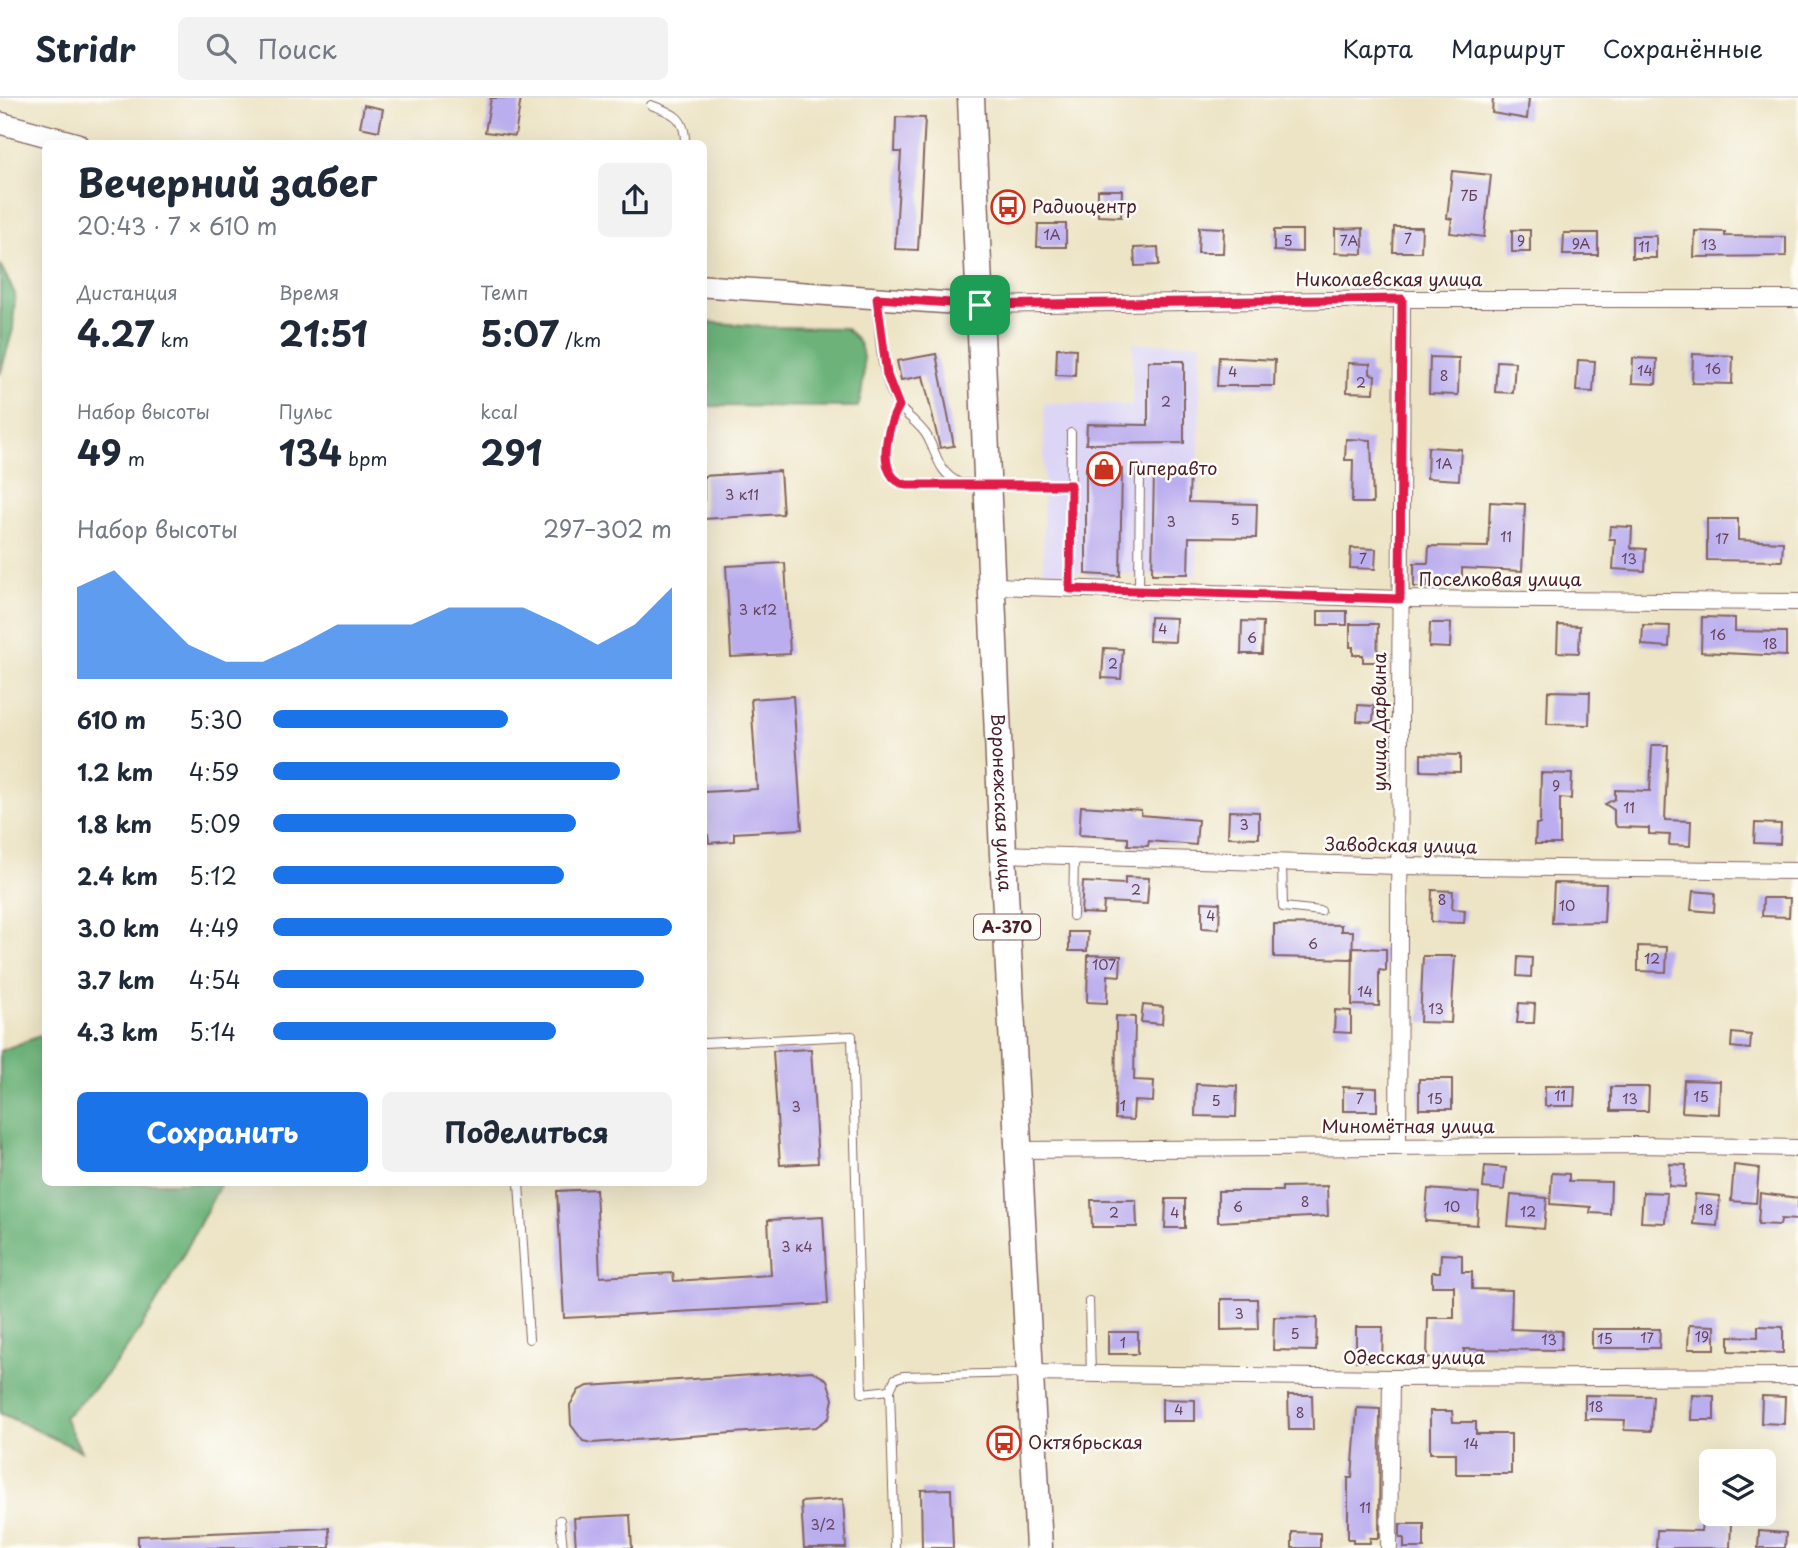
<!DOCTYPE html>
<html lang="ru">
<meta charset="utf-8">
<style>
:root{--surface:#fff;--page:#f2f2f3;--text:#1f2937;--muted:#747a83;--line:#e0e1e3;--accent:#1a73e8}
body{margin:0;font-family:"Playpen Sans",sans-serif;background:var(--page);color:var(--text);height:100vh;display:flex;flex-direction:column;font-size:26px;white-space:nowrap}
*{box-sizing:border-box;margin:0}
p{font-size:23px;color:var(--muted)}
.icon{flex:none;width:38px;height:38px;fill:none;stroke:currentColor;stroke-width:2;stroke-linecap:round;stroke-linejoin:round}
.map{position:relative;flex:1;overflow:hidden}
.side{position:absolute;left:42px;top:42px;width:665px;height:1046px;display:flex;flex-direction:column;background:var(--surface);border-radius:10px;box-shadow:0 7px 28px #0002}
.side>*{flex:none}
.buttons{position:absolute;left:1699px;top:1351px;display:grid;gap:14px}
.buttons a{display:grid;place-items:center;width:77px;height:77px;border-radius:10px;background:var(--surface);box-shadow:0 7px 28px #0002;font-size:35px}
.pin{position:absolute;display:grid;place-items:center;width:60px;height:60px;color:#fff;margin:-30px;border-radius:14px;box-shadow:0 4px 10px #0006}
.round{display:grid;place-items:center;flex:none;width:74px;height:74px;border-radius:10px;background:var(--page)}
.headline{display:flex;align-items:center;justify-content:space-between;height:119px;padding:0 35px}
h1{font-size:38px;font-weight:700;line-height:52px}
.figures{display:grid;grid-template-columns:repeat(3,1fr);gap:10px;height:119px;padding:7px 35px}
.figures div{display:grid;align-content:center}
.figures b{font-size:35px;font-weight:700}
.figures small{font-size:19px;font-weight:400}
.figures p{font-size:19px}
.chart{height:196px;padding:14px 35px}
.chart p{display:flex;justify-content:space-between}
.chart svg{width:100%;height:126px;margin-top:7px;fill:var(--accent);opacity:.7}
.cta{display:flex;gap:14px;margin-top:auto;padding:14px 35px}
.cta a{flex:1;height:80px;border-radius:10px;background:var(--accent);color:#fff;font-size:28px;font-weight:700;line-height:80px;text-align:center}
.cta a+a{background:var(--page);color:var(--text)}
ul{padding:0 35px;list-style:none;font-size:23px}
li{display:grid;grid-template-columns:112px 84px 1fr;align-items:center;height:52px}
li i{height:18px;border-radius:9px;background:var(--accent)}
header{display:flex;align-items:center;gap:42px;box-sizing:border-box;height:98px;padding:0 35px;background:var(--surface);border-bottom:2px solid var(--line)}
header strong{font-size:33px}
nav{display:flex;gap:38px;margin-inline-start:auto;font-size:24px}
.search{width:490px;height:63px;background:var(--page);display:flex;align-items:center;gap:18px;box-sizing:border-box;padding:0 24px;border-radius:10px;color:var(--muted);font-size:26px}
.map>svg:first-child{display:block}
</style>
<header>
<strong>Stridr</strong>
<div class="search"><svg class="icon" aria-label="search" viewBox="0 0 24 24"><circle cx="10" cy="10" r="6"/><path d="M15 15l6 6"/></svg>Поиск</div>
<nav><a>Карта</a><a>Маршрут</a><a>Сохранённые</a></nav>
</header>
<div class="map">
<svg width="1798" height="1450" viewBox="0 0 1798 1450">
<rect width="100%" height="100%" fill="#fdfcf7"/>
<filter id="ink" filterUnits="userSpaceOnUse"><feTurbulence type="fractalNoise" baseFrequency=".0143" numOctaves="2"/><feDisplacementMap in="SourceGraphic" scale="14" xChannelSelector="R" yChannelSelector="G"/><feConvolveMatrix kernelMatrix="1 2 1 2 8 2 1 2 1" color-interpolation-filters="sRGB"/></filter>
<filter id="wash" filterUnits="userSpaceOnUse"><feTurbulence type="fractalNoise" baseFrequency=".00686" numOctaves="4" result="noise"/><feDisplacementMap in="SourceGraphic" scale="28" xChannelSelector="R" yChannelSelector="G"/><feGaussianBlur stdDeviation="1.57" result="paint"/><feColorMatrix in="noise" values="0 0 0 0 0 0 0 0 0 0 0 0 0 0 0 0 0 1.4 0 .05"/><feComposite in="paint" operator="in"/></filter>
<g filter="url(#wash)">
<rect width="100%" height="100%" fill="#ede4c5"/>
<path fill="#ddd5f6" d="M1133,245H1201L1197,477L1043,474L1044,305L1132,307Z"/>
<g fill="#6cb279" stroke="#5b6852" stroke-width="2">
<path d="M0,166L15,196L13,231L0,277Z"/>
<path d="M704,224L769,229L845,230C849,234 854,238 857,242C868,257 863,293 858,309L704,308Z"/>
<path d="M45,936L46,1085H221C177,1168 137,1257 64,1319L81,1353L0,1315V953Z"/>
</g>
<g id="blocks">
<g fill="#bbaeee">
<path d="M491,0H521L515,38L485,34Z"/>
<path d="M1493,0H1529L1527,21L1492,15Z"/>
<path d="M364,7L383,11L379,33L360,29Z"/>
<path d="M896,19L925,20L918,152L895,151L901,54H895Z"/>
<path d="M1452,73L1491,77L1484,139L1450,135L1452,121L1447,120Z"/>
<path d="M1098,92H1122L1121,119L1098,118Z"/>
<path d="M1038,126H1066V149H1037Z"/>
<path d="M1199,129L1224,130L1223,155H1198Z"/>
<path d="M1394,129H1422L1421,154H1393Z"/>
<path d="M1363,130V156L1335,155V131Z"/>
<path d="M1274,132H1302V154L1274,153Z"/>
<rect x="1512" y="132" width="18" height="22"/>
<path d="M1695,133L1725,134V138L1786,139V158L1694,159Z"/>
<path d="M1564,135H1598V157H1563Z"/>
<rect x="1632" y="138" width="24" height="22"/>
<path d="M1158,149L1159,167L1135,168L1134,150Z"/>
<path d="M1057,250L1076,251L1075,278L1056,277Z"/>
<path d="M936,256L954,348L940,350L923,278L901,282L897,263Z"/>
<path d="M1693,256L1733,258L1732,286L1692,285Z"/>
<path d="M1219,259L1275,262L1274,288H1217Z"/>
<path d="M1430,259L1459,260L1458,297L1429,296Z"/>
<path d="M1633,260L1657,261L1656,286L1632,285Z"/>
<path d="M1578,262L1595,263L1593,294L1576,293Z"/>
<path d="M1148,263H1184V345L1086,346L1087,326L1148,327Z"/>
<path d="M1497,263L1515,264L1513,295L1495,294Z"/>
<path d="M1348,265L1370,266V276L1375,277L1374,295L1347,294Z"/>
<path d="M1346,341L1371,342L1373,405H1352L1353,362H1345Z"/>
<path d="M1428,349L1461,351L1459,382L1427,380Z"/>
<path d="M1086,370L1122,371L1120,478L1086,476Z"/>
<path d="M1154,372L1190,373L1189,404L1257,406L1256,440L1189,439L1188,476H1152Z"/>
<path d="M780,373L783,416L704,421V378Z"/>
<path d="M1490,404L1525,406L1522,473L1462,470V483L1428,482V489H1414V465H1428L1429,448L1488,449Z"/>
<path d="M1707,421H1738V442L1783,444L1782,463L1707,462Z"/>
<path d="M1610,428L1632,429L1631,450L1646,451L1645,473L1613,471L1615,441H1609Z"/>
<path d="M1351,450L1376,451L1375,471L1350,470Z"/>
<path d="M785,465L790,556L731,559L726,468Z"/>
<rect x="1318" y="513" width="29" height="14"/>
<path d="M1150,519L1176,520L1175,544L1149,543Z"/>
<path d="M1702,519L1735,520V533L1786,534V558L1701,554Z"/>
<path d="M1242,523L1263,524L1262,556H1241Z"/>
<path d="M1430,525H1451L1450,550L1429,549Z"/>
<path d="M1350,526H1378L1377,564H1363V557H1353V549H1350Z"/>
<path d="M1558,527L1580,528L1579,555L1557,554Z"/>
<path d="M1643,527L1670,528L1669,549L1642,547Z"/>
<path d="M1104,550L1123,551L1121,581L1102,580Z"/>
<path d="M1548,593L1590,594L1589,627L1547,626Z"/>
<path d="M793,598L802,731L734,735V743L709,745L708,737L704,738V694L757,691L751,601Z"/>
<path d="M1358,607L1374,608L1373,624L1357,623Z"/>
<path d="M1652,647H1668L1665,722L1691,723L1690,748L1669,747L1670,737L1649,736V730L1617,729L1614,724V712L1605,706L1615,701V692L1650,693Z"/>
<path d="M1421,656L1460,657V674L1421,673Z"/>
<path d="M1541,675L1572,676L1571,701L1560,700V746H1535L1536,726H1540Z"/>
<path d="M1081,708L1141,712V717L1198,722L1196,747L1149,743L1148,748L1128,747V740L1079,737Z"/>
<path d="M1229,713L1259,714V740L1228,739Z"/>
<path d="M1755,725L1781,726L1780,746L1754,745Z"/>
<path d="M1125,779L1149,780L1147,806L1104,804L1103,816L1081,815L1083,784L1125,786Z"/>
<path d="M1554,785L1606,786L1604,824L1552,825Z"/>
<path d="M1432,792L1453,793L1452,811L1465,812L1464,825L1431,824Z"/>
<path d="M1693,793L1715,795L1714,814L1691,812Z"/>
<path d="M1763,800H1790L1789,819L1762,818Z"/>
<path d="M1202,804L1220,805L1219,831L1202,830Z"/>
<path d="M1274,826L1341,827V833H1353L1352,861L1274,859Z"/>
<path d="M1069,834H1088L1087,853H1069Z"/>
<path d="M1638,848L1667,849L1666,874L1638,873Z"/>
<path d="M1353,850L1386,851V873L1379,872V908L1352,907Z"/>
<path d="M1088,857L1121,858L1120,878L1108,877L1107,905L1087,904Z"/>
<path d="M1423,858H1455L1451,925L1420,924Z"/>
<path d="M1518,859L1532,860L1531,879L1517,878Z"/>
<path d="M1519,905L1535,906L1534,925H1517Z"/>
<path d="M1143,907L1163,909L1162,926L1141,924Z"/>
<path d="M1335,912L1351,913V935L1334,934Z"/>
<path d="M1116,918L1135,919L1134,982L1154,983L1153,1004L1134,1003L1133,1022L1115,1021Z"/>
<path d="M1732,935L1751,937L1750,951L1731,949Z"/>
<path d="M811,951L818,1065L780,1067L773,953Z"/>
<rect x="1419" y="981" width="33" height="30"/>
<path d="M1684,982L1720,983L1719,1016L1682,1014Z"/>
<path d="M1196,986L1237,988L1236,1019L1195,1018Z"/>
<path d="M1545,988H1575L1574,1008H1545Z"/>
<path d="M1343,989L1377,990V1013H1343Z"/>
<path d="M1611,989H1649L1648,1013H1611Z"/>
<path d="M1670,1066L1686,1067L1685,1089L1669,1088Z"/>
<path d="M1734,1067L1759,1070L1756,1105L1731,1103Z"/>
<path d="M1485,1068L1506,1070L1504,1092L1483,1090Z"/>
<path d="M1552,1075L1569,1076V1083L1611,1084L1610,1116L1590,1115L1591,1109L1550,1106Z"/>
<path d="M1327,1088L1328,1118L1218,1124V1093H1282V1089Z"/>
<path d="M596,1091L600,1179L673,1175L674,1183L771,1177L768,1122L823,1119L828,1206L564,1220L557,1093Z"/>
<path d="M1428,1091L1479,1095L1477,1127L1425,1123Z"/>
<path d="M1643,1094L1667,1095L1665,1125L1641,1124Z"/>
<path d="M1760,1095L1798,1100V1122L1781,1121L1780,1127L1758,1126Z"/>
<path d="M1695,1096L1720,1098L1717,1128L1693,1126Z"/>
<path d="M1511,1097L1547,1100L1544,1131L1508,1128Z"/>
<path d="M1166,1101H1185V1130H1165Z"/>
<path d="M1091,1102H1136L1137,1129H1092Z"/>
<path d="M1441,1156L1462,1157V1174H1472V1191L1512,1192L1511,1231L1562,1233L1561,1252L1464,1251V1260H1427L1428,1220H1454V1188H1432V1174H1440Z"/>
<path d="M1221,1201H1257L1258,1231L1221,1232Z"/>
<path d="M1274,1219L1317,1220L1316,1253L1273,1252Z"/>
<path d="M1689,1227L1715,1228V1251H1688Z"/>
<path d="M1758,1228L1783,1229V1255L1729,1253V1238L1758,1239Z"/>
<path d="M1356,1229H1383L1382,1263H1356Z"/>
<path d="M1592,1231H1660L1659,1250H1592Z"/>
<rect x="1108" y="1234" width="30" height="22"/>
<path d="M812,1273L827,1282L833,1301L829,1320L816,1329L592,1345L583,1343L571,1327L570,1307L579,1292L588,1288Z"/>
<path d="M1288,1297H1312L1313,1332H1289Z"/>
<path d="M1585,1297L1653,1298L1651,1333L1624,1332L1625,1322L1585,1321Z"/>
<path d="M1692,1297L1714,1298V1322H1691Z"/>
<path d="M1762,1298L1785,1299L1784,1326L1761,1325Z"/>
<path d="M1162,1301L1195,1302V1323H1162Z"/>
<path d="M1357,1310L1380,1311L1379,1440H1370V1445H1353V1441H1348V1380H1352Z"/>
<path d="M1430,1313H1452L1453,1324H1476V1336H1511V1376H1456V1355H1430Z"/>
<path d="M951,1391L953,1450H922L921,1392Z"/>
<path d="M843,1401L846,1450H804L801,1404Z"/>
<path d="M630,1417L632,1450H576L574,1420Z"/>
<path d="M1702,1424L1731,1425L1730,1450H1656L1657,1432L1701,1433Z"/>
<path d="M1400,1426H1424V1450H1404V1440H1400Z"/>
<path d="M329,1430L330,1450H138V1438Z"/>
<path d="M1759,1433L1786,1435L1785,1450H1758Z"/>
<path d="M1292,1434L1320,1435V1450H1292Z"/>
</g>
</g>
</g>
<g filter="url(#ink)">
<use href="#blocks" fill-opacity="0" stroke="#836461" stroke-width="2"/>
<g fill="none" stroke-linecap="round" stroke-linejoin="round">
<defs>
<g id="service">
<path d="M651,7C674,15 686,20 685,46"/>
<path d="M877,201C880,234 879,278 898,307C906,318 920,326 927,338C938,358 938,375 960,385L1071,387"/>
<path d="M899,308C887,328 874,380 907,387L956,385"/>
<path d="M1070,491L1071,335"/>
<path d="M1139,493L1140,370"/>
<path d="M1282,765L1283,809L1321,813"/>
<path d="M1073,818L1074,759"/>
<path d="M704,945L852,938L862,1295L890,1292"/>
<path d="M519,1085L529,1241"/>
<path d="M1089,1203L1091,1276"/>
<path d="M560,1422L563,1450"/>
<path d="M895,1450L890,1292L895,1281L903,1278L1026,1275"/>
</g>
<g id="minor">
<path d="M980,207L1402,201H1798"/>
<path d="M993,488L1400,501L1798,504"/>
<path d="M1003,756L1398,768L1798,773"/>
<path d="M1398,1048L1402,201"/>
<path d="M1019,1052L1638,1047L1798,1050"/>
<path d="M1029,1275L1391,1280L1798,1278"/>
<path d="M1389,1450L1391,1280"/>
</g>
<g id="secondary">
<path d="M0,25L77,46"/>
<path d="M704,188L980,207"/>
</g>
<g id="trunk">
<path id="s1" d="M971,0L1003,756L1039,1450"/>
</g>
</defs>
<use href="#service" stroke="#836461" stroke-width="10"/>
<use href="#minor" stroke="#836461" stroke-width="18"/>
<use href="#secondary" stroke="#836461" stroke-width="24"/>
<use href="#trunk" stroke="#836461" stroke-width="29"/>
<use href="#service" stroke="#fff" stroke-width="8"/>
<use href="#minor" stroke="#fff" stroke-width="16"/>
<use href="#secondary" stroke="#fff" stroke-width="21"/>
<use href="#trunk" stroke="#fff" stroke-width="26"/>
</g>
</g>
<g fill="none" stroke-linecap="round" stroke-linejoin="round" filter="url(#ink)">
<defs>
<path id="route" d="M877,200L980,207L1402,201L1400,501L1070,491L1071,387H907C874,380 887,328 899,308L887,277Z"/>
</defs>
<use href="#route" stroke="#fff" stroke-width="14"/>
<use href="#route" stroke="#e11d48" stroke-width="9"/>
</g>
<defs>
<symbol id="bus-ring" viewBox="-11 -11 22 22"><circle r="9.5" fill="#fdfcf7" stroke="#c8321e" stroke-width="1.5"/><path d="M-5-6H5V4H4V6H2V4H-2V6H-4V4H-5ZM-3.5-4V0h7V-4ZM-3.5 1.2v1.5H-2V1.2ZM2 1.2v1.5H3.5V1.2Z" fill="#c8321e"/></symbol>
<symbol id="shop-ring" viewBox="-11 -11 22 22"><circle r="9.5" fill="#fdfcf7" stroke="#c8321e" stroke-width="1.5"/><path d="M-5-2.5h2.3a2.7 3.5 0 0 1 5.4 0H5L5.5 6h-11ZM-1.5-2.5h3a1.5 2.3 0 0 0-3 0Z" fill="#c8321e"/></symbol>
</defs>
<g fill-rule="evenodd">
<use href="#bus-ring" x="989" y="90" width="38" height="38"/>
<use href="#shop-ring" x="1085" y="352" width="38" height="38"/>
<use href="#bus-ring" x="985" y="1326" width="38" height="38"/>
</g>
<g text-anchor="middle" stroke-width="5" stroke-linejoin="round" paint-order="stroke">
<g font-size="14" fill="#66435c">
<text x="1469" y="103">7Б</text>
<text x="1052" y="142">1А</text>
<text x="1408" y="146">7</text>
<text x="1288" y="148">5</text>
<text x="1349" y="148">7А</text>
<text x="1521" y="148">9</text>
<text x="1581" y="151">9А</text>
<text x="1709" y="152">13</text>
<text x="1644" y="154">11</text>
<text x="1713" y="276">16</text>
<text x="1645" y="278">14</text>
<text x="1233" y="279">4</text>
<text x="1444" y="283">8</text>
<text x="1361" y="290">2</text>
<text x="1166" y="309">2</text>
<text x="1444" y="371">1А</text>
<text x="742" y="402">3 к11</text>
<text x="1235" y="427">5</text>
<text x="1171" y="429">3</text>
<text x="1506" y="444">11</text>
<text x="1722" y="446">17</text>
<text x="1363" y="466">7</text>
<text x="1629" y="466">13</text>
<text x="758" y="517">3 к12</text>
<text x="1163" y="536">4</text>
<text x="1718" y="542">16</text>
<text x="1252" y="545">6</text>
<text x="1770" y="551">18</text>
<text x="1113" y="571">2</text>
<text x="1556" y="693">9</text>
<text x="1629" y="715">11</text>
<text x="1244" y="732">3</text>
<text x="1136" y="797">2</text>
<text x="1442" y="807">8</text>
<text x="1567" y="813">10</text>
<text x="1211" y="823">4</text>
<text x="1313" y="851">6</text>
<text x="1652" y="866">12</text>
<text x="1104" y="872">107</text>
<text x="1365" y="899">14</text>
<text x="1436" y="916">13</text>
<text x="1560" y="1003">11</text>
<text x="1701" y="1004">15</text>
<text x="1360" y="1006">7</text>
<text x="1435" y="1006">15</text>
<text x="1630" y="1006">13</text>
<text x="1216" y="1008">5</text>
<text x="1123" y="1013">1</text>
<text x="796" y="1014">3</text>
<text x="1305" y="1109">8</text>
<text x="1238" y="1114">6</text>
<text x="1452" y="1114">10</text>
<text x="1706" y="1117">18</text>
<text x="1528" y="1119">12</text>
<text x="1114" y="1120">2</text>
<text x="1175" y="1120">4</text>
<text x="797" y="1154">3 к4</text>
<text x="1239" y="1221">3</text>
<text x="1295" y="1241">5</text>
<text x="1702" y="1244">19</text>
<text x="1647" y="1245">17</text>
<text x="1605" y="1246">15</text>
<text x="1549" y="1247">13</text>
<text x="1123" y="1250">1</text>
<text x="1596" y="1314">18</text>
<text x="1179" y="1317">4</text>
<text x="1300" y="1320">8</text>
<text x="1471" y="1351">14</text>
<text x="1365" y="1415">11</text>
<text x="823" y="1432">3/2</text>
</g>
<rect fill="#fdfcf7" stroke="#806168" stroke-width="2" x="974" y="816.5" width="66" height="25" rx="5"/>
<g font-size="16" font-weight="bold" fill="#4a1f2b">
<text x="1007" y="835">А-370</text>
</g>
<g font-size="18" fill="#4a1f2b" stroke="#fdfcf7" text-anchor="start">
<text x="1032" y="115">Радиоцентр</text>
<text x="1128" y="377">Гиперавто</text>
<text x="1028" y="1351">Октябрьская</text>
</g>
<g font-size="18" fill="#4a1f2b" stroke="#fdfcf7">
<text x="1389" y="188">Николаевская улица</text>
<text x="1500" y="488">Поселковая улица</text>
<text transform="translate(1380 624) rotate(-90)" y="6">улица Дарвина</text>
<text dy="6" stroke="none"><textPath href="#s1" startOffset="705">Воронежская улица</textPath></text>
<text transform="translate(1401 748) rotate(1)" y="6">Заводская улица</text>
<text x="1408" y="1035">Миномётная улица</text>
<text x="1414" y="1266">Одесская улица</text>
</g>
</g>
</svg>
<div class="buttons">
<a><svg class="icon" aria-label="layers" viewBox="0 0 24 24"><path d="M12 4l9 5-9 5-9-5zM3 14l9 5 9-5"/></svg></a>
</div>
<div class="pin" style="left:980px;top:207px;background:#1e9e55"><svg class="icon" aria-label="arrive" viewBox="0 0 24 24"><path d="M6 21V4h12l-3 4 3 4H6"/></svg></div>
<section class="side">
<div class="headline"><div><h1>Вечерний забег</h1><p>20:43 · 7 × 610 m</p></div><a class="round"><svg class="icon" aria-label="share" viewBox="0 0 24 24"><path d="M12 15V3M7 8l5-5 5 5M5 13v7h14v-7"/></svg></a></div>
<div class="figures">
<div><p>Дистанция</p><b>4.27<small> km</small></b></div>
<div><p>Время</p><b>21:51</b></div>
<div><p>Темп</p><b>5:07<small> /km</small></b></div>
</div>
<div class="figures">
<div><p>Набор высоты</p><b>49<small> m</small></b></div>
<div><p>Пульс</p><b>134<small> bpm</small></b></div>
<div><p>kcal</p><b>291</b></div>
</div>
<div class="chart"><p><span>Набор высоты</span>297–302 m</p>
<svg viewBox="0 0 160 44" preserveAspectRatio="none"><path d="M0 44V12L10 6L20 19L30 32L40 38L50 38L60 32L70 25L80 25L90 25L100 19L110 19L120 19L130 25L140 32L150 25L160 12V44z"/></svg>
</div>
<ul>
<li><b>610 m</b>5:30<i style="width:59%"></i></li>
<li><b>1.2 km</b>4:59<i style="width:87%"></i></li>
<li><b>1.8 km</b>5:09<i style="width:76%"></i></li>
<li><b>2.4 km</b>5:12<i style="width:73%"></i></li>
<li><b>3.0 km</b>4:49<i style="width:100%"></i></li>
<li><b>3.7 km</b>4:54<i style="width:93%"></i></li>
<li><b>4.3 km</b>5:14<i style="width:71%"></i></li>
</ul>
<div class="cta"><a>Сохранить</a><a>Поделиться</a></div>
</section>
</div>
